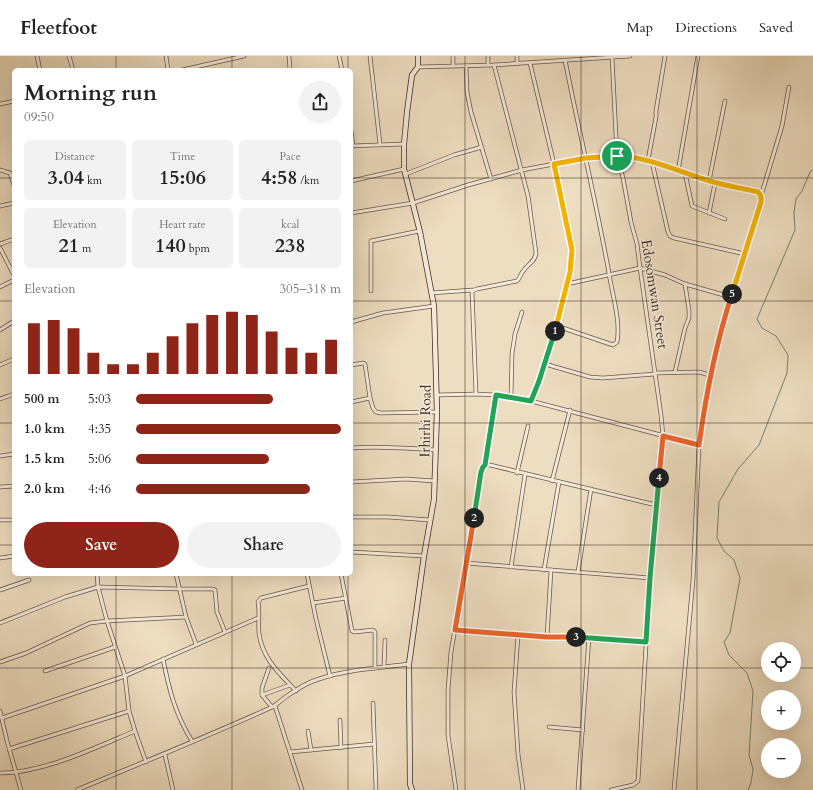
<!DOCTYPE html>
<meta charset="utf-8">
<style>
:root{--surface:#fff;--page:#f2f2f2;--text:#222;--muted:#767676;--line:#e0e0e0;--accent:#8f2418}
body{margin:0;font-family:Cardo,serif;background:var(--page);color:var(--text);height:100vh;display:flex;flex-direction:column;font-size:15px;white-space:nowrap}
*{box-sizing:border-box;margin:0}
p{font-size:13px;color:var(--muted)}
.icon{flex:none;width:22px;height:22px;fill:none;stroke:currentColor;stroke-width:2;stroke-linecap:round;stroke-linejoin:round}
.map{position:relative;flex:1;overflow:hidden}
.panel{position:absolute;left:12px;top:12px;width:341px;height:508px;display:flex;flex-direction:column;background:var(--surface);border-radius:6px;box-shadow:0 4px 16px #0002}
.panel>*{flex:none}
.fabs{position:absolute;left:761px;top:586px;display:grid;gap:8px}
.fabs a{display:grid;place-items:center;width:40px;height:40px;border-radius:50%;background:var(--surface);box-shadow:0 4px 16px #0002;font-size:20px}
.pin{position:absolute;display:grid;place-items:center;width:34px;height:34px;color:#fff;margin:-17px;border:2px solid #fff;border-radius:50%;box-shadow:0 1px 4px #0007}
.km{position:absolute;width:20px;height:20px;margin:-10px;border-radius:50%;background:#222;color:#fff;font-size:11px;line-height:20px;text-align:center}
.round{display:grid;place-items:center;flex:none;width:42px;height:42px;border-radius:21px;background:var(--page)}
.overview{display:flex;align-items:center;justify-content:space-between;height:68px;padding:0 12px}
h1{font-size:22px;font-weight:800;line-height:30px}
.figures{display:grid;grid-template-columns:repeat(3,1fr);gap:6px;height:68px;padding:4px 12px}
.figures div{display:grid;align-content:center;border-radius:6px;background:var(--page);text-align:center}
.figures b{font-size:20px;font-weight:800}
.figures small{font-size:11px;font-weight:400}
.figures p{font-size:11px}
.chart{height:112px;padding:8px 12px}
.chart p{display:flex;justify-content:space-between}
.chart svg{width:100%;height:72px;margin-top:4px;stroke:var(--accent);stroke-width:6}
.action{display:flex;gap:8px;margin-top:auto;padding:8px 12px}
.action a{flex:1;height:46px;border-radius:24px;background:var(--accent);color:#fff;font-size:16px;font-weight:800;line-height:46px;text-align:center}
.action a+a{background:var(--page);color:var(--text)}
ul{padding:0 12px;list-style:none;font-size:13px}
li{display:grid;grid-template-columns:64px 48px 1fr;align-items:center;height:30px}
li i{height:10px;border-radius:5px;background:var(--accent)}
header{display:flex;align-items:center;gap:24px;box-sizing:border-box;height:56px;padding:0 20px;background:var(--surface);border-bottom:1px solid var(--line)}
header strong{font-size:19px}
nav{display:flex;gap:22px;margin-inline-start:auto;font-size:14px}
.map>svg:first-child{display:block}
</style>
<header>
<strong>Fleetfoot</strong>
<nav><a>Map</a><a>Directions</a><a>Saved</a></nav>
</header>
<div class="map">
<svg width="813" height="734" viewBox="0 0 813 734">
<rect width="100%" height="100%" fill="#eedec1"/>
<filter id="stains"><feTurbulence type="fractalNoise" baseFrequency=".005" numOctaves="4"/><feColorMatrix values="0 0 0 0 .2 0 0 0 0 .09 0 0 0 0 .02 0 0 0 .5 -.17"/></filter>
<radialGradient id="worn" r=".72"><stop offset=".6" stop-color="#630" stop-opacity="0"/><stop offset="1" stop-color="#630" stop-opacity=".3"/></radialGradient>
<g fill="none" stroke-linecap="round" stroke-linejoin="round">
<path stroke="#738279" stroke-width="1" d="M748,734L751,727L753,713L749,699L753,635L747,617L729,599L724,586L730,577L740,522L734,504L724,495L717,482L719,446L738,413L759,389L787,317L788,299L776,280L762,272L757,263L795,174L794,156L796,143L802,135L810,116L813,114"/>
<defs>
<g id="street">
<path d="M37,0L40,14"/>
<path d="M69,0L73,14"/>
<path d="M166,0L168,14"/>
<path d="M289,0L290,14"/>
<path d="M339,0L342,14"/>
<path d="M370,0L380,88"/>
<path d="M453,0V10"/>
<path d="M517,0V8"/>
<path d="M530,7L554,108L572,194L570,216L557,270L539,325L531,345"/>
<path d="M488,9V0"/>
<path d="M466,10L467,36L471,56L491,123"/>
<path d="M418,11L494,9L630,0"/>
<path d="M182,14L244,0"/>
<path d="M0,48L14,45"/>
<path d="M351,74L353,90"/>
<path d="M351,90L404,88"/>
<path d="M648,104L656,61V55L665,0"/>
<path d="M652,106L668,176L670,180L674,182L745,198"/>
<path d="M0,114L10,117L14,129"/>
<path d="M678,115L698,0"/>
<path d="M685,117L692,150L725,163"/>
<path d="M406,118L454,99L482,91"/>
<path d="M351,125L404,113"/>
<path d="M709,125L725,45"/>
<path d="M761,140L782,70L789,31"/>
<path d="M0,150L14,147"/>
<path d="M351,157L413,147L468,129L522,114L586,102L602,101L625,100L648,104L715,127L758,136L761,140L758,154L725,259L715,299L704,351L699,389L693,524L674,734"/>
<path d="M709,157L715,127"/>
<path d="M0,188L14,183"/>
<path d="M0,192L14,219"/>
<path d="M567,228L640,212L665,219L685,228L731,241"/>
<path d="M0,231L14,224"/>
<path d="M371,235V185L419,175"/>
<path d="M431,237L473,234"/>
<path d="M351,266L383,257L434,250"/>
<path d="M557,270L613,289L617,286C621,265 612,238 609,217C596,146 579,75 565,4"/>
<path d="M0,274L14,265"/>
<path d="M545,308L590,321L603,322L655,318"/>
<path d="M0,309L14,303"/>
<path d="M351,309L363,307L365,308L370,342"/>
<path d="M675,316L685,272L689,262V254L685,228"/>
<path d="M655,317L699,316L706,318L710,321"/>
<path d="M476,338L472,235L477,233L517,225C520,222 521,217 524,214C529,207 535,206 536,197L528,140L494,9"/>
<path d="M437,339L476,338L496,339L531,345L699,389"/>
<path d="M511,341L512,298L515,278L522,256"/>
<path d="M0,343L14,338"/>
<path d="M351,346L370,342L373,352L376,356L381,357L437,356"/>
<path d="M351,392C379,390 408,392 436,394"/>
<path d="M0,400L14,398"/>
<path d="M485,409L496,339"/>
<path d="M517,417L528,370"/>
<path d="M552,425L570,354"/>
<path d="M351,426L406,423L435,425"/>
<path d="M0,431L14,430"/>
<path d="M351,461H388L430,464"/>
<path d="M0,464H14"/>
<path d="M351,496L424,500"/>
<path d="M0,502L14,500"/>
<path d="M466,507L650,522"/>
<path d="M511,511L525,419"/>
<path d="M544,514L559,426"/>
<path d="M578,516L591,433"/>
<path d="M97,518L98,531L107,565L125,620L129,655L135,675L146,706"/>
<path d="M176,518L186,561L196,588"/>
<path d="M307,518L316,563L330,620"/>
<path d="M341,518L352,575L355,576L373,574L375,576V612"/>
<path d="M0,534L29,524"/>
<path d="M313,547L346,542"/>
<path d="M0,567L65,541L98,531L180,533H213L215,534L217,556L225,576"/>
<path d="M455,574L547,581L551,514"/>
<path d="M518,579L514,636L518,698L523,734"/>
<path d="M547,581H589L646,586"/>
<path d="M163,603C169,633 175,658 192,685"/>
<path d="M0,606L26,597L90,567L107,565L186,561"/>
<path d="M384,611L385,584"/>
<path d="M269,612L262,632V639L272,651"/>
<path d="M45,615L115,591"/>
<path d="M296,635C279,617 262,602 259,577C258,566 260,557 258,546L261,542L309,530"/>
<path d="M262,639L290,629"/>
<path d="M373,647L376,734"/>
<path d="M275,650L302,734"/>
<path d="M0,655L7,685L21,734"/>
<path d="M2,662L125,620L258,562"/>
<path d="M340,664L341,692"/>
<path d="M549,671L583,674"/>
<path d="M308,675L311,694"/>
<path d="M9,693L129,655"/>
<path d="M290,696L374,688"/>
<path d="M165,699L173,734"/>
<path d="M0,717C44,717 94,692 135,675"/>
<path d="M77,734C141,707 206,681 270,652C277,649 281,644 287,640C297,633 308,626 319,623C348,613 379,612 409,608"/>
<path d="M456,734L448,679V634L451,596L483,411L485,409H490L656,449"/>
<path d="M578,734L589,581"/>
<path d="M611,734L633,729L638,725L650,522L663,380L661,359L640,212L637,188L631,166L623,122L617,100L612,1"/>
</g>
<path id="secondary" d="M412,734L410,728L409,608L424,500L434,443L437,356L434,250L420,176L404,113V88L407,56L412,19L418,11V0"/>
</defs>
<use href="#street" stroke="#67584d" stroke-width="4.5"/>
<use href="#secondary" stroke="#3a2b26" stroke-width="6"/>
<use href="#street" stroke="#f4ead7" stroke-width="3"/>
<use href="#secondary" stroke="#f4ead7" stroke-width="4.5"/>
</g>
<g fill="none" stroke-linecap="round" stroke-linejoin="round">
<defs>
<path id="split-1" d="M555,275L570,216L572,194L554,108L586,102L617,100"/>
<path id="split-2" d="M474,462L481,416L483,411L485,409L496,339L531,345L539,325L555,275"/>
<path id="split-3" d="M474,462L455,574L547,581H576"/>
<path id="split-4" d="M576,581L646,586L650,522L659,422"/>
<path id="split-5" d="M659,422L663,380L699,389C706,338 716,287 732,238"/>
<path id="split-6" d="M617,100C646,100 682,117 710,125C726,130 742,132 758,136L761,140V146L732,238"/>
</defs>
<use href="#split-1" stroke="#fff" stroke-width="8"/>
<use href="#split-2" stroke="#fff" stroke-width="8"/>
<use href="#split-3" stroke="#fff" stroke-width="8"/>
<use href="#split-4" stroke="#fff" stroke-width="8"/>
<use href="#split-5" stroke="#fff" stroke-width="8"/>
<use href="#split-6" stroke="#fff" stroke-width="8"/>
<use href="#split-1" stroke="#f5b400" stroke-width="5"/>
<use href="#split-2" stroke="#22a559" stroke-width="5"/>
<use href="#split-3" stroke="#f0652b" stroke-width="5"/>
<use href="#split-4" stroke="#22a559" stroke-width="5"/>
<use href="#split-5" stroke="#f0652b" stroke-width="5"/>
<use href="#split-6" stroke="#f5b400" stroke-width="5"/>
</g>
<path fill="none" stroke="#3a2b26" stroke-width="1" stroke-opacity="0.55" d="M116,0V14M232,0V14M348,0V14M465,0V734M581,0V734M697,0V734M0,122H14M351,122H813M0,245H14M351,245H813M0,367H14M351,367H813M0,489H14M351,489H813M116,518V734M232,518V734M348,518V734M0,612H768M794,612H813"/>
<g text-anchor="middle" stroke-width="3" stroke-linejoin="round" paint-order="stroke">
<g font-size="14" fill="#3a2b26" stroke="#f4ead7">
<text transform="translate(655 238) rotate(81)" y="5">Edosomwan Street</text>
<text transform="translate(425 365) rotate(-89)" y="5">Irhirhi Road</text>
</g>
</g>
<rect width="100%" height="100%" filter="url(#stains)"/>
<rect width="100%" height="100%" fill="url(#worn)"/>
</svg>
<div class="fabs">
<a><svg class="icon" aria-label="locate" viewBox="0 0 24 24"><circle cx="12" cy="12" r="6"/><path d="M12 2v4M12 18v4M2 12h4M18 12h4"/></svg></a>
<a>+</a>
<a>−</a>
</div>
<div class="pin" style="left:617px;top:100px;background:#1e9e55"><svg class="icon" aria-label="arrive" viewBox="0 0 24 24"><path d="M6 21V4h12l-3 4 3 4H6"/></svg></div>
<b class="km" style="left:555px;top:275px">1</b>
<b class="km" style="left:474px;top:462px">2</b>
<b class="km" style="left:576px;top:581px">3</b>
<b class="km" style="left:659px;top:422px">4</b>
<b class="km" style="left:732px;top:238px">5</b>
<section class="panel">
<div class="overview"><div><h1>Morning run</h1><p>09:50</p></div><a class="round"><svg class="icon" aria-label="share" viewBox="0 0 24 24"><path d="M12 15V3M7 8l5-5 5 5M5 13v7h14v-7"/></svg></a></div>
<div class="figures">
<div><p>Distance</p><b>3.04<small> km</small></b></div>
<div><p>Time</p><b>15:06</b></div>
<div><p>Pace</p><b>4:58<small> /km</small></b></div>
</div>
<div class="figures">
<div><p>Elevation</p><b>21<small> m</small></b></div>
<div><p>Heart rate</p><b>140<small> bpm</small></b></div>
<div><p>kcal</p><b>238</b></div>
</div>
<div class="chart"><p><span>Elevation</span>305–318 m</p>
<svg viewBox="0 0 160 44" preserveAspectRatio="none"><path d="M5 44V13M15 44V11M25 44V16M35 44V31M45 44V38M55 44V38M65 44V31M75 44V21M85 44V13M95 44V8M105 44V6M115 44V8M125 44V18M135 44V28M145 44V31M155 44V23"/></svg>
</div>
<ul>
<li><b>500 m</b>5:03<i style="width:67%"></i></li>
<li><b>1.0 km</b>4:35<i style="width:100%"></i></li>
<li><b>1.5 km</b>5:06<i style="width:65%"></i></li>
<li><b>2.0 km</b>4:46<i style="width:85%"></i></li>
</ul>
<div class="action"><a>Save</a><a>Share</a></div>
</section>
</div>
